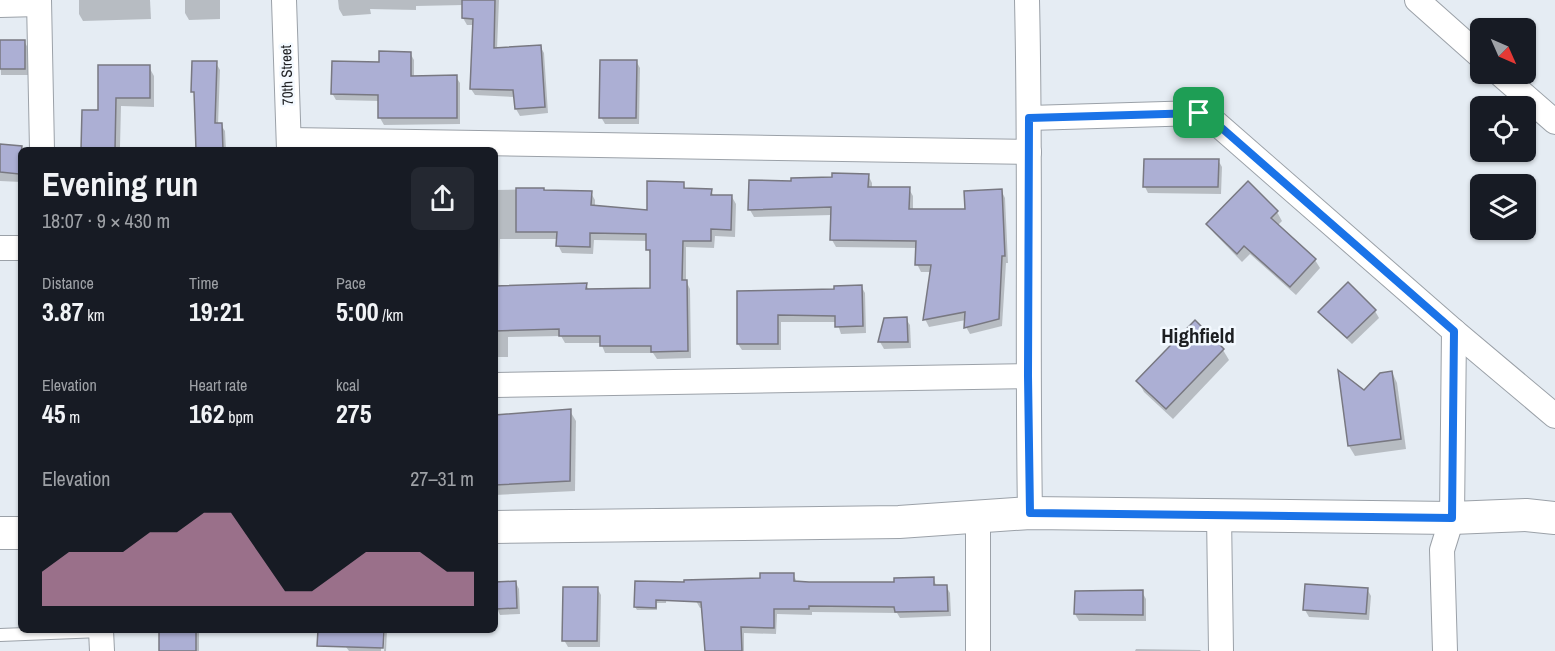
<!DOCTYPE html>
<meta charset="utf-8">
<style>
:root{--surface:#171b24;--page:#242831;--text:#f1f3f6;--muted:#9ea1a6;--accent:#d295b6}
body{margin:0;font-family:"Archivo Narrow",sans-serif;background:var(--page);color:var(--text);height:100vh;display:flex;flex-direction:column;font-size:22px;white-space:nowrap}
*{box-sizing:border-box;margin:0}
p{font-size:20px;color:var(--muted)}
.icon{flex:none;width:33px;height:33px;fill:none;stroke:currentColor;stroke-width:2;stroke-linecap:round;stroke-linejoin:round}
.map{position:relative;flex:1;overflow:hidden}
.drawer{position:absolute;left:18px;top:147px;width:480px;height:486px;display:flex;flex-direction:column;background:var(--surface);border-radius:9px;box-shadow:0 2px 4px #0004}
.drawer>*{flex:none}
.needle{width:39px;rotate:135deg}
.buttons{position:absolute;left:1470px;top:18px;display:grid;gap:12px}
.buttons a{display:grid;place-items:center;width:66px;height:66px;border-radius:9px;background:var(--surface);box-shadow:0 2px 4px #0004;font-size:30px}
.pin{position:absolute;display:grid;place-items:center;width:51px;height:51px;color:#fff;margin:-26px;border-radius:12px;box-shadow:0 3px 9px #0006}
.round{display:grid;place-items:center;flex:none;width:63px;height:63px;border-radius:9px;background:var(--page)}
.head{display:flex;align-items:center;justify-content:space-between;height:102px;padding:0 24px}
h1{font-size:33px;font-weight:700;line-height:45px}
.metrics{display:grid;grid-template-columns:repeat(3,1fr);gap:9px;height:102px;padding:6px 24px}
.metrics div{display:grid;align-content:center}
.metrics b{font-size:26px;font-weight:700}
.metrics small{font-size:16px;font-weight:400}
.metrics p{font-size:16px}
.chart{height:168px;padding:12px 24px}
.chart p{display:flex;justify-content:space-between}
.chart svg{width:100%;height:108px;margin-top:6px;fill:var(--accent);opacity:.7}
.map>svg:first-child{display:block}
</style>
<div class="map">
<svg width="1555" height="651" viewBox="0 0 1555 651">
<rect width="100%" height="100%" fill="#e5ecf3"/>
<g fill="#0003" fill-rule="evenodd">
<path d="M79,0H150L151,19L83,21L79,14Z"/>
<path d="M185,0H220V19L189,20L185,13Z"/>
<path d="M338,0H499L497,49L540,46L544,53L548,113L520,116L516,109L515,97L475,95L471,89L474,25H467L463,18L464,5L416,6V10L370,9L371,14L343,16L339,9Z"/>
<path d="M0,41H24L28,48V75H1Z"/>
<path d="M410,53L414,60V77H456L460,83V124L384,125L380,118V101L336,100L332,93L380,64Z"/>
<path d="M636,61L640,68L639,124H605L601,117Z"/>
<path d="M216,63L220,70L218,125H221L225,131L226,150H196V96L193,91Z"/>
<path d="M149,67L154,76V107L121,106L120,147H158L159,150H83L99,112Z"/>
<path d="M0,146L21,148L22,150L21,182L0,181Z"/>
<path d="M1218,160L1222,167L1221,194L1148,193L1145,187Z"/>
<path d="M868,175L872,183V188L909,189L913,196V211L966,210L1001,190L1005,198L1008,263H1006L1002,326L970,334L966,327V320L929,327L925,319L932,272H921L917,264V248L836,247L832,240V215L754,217L750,210L793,182Z"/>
<path d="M683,183L686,190H711L714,197H732L736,204L735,237L715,236L714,248L686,247V281L690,289L691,358L657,359L653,353H605L601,343H565L561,336L508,337V357H495V190L544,189L545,192L591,193L595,200V207L648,211ZM500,239H558V245L562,253L593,254L594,240L648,241V249L651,256L652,290H589L586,284L499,288Z"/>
<path d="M1277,212L1282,221L1277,226L1315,260L1320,268L1296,295L1250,254L1242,262L1214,233L1208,224Z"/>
<path d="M861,286L865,293L866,333L841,334L837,322H781V350H742L738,344V293L836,291Z"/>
<path d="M1375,311L1379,318L1352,344L1324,318L1320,312Z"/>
<path d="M885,319H906L910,325L911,348L884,349L880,342Z"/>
<path d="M1223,350L1229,360L1173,419L1144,392L1138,381Z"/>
<path d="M1392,372L1397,383L1406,449L1355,456L1349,446L1365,393Z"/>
<path d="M570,411L576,421L575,491L495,495V416Z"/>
<path d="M793,574L797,582L895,584L933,578L937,587L946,586L950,593L951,616L900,618L897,613L812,612V615L777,614L776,634L744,633V651H706L703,608H700L696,601L761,580Z"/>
<path d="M516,583L519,589L520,614L500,615L497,608Z"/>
<path d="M1307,585L1367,589L1371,596L1369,620L1309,617L1305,610Z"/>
<path d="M667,586L666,603H657V610H637L635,607Z"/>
<path d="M597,588L601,595L600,647H568L564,640Z"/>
<path d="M1142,592L1146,599V621H1079L1075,614L1077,593Z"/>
<rect x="160" y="630" width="39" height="21"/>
<path d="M347,630H382L381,651H349L346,647Z"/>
<path d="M385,630H387L386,651H384Z"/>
<path d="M429,630H454V632L431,633Z"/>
<path d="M1136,649L1200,650L1201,651H1135Z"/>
</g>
<g fill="#acafd4" stroke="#787881" stroke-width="1.5">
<path d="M462,0H495L494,48L541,45L545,107L515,109L513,90L470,89L473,19L462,18Z"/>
<rect x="0" y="40" width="25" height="29"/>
<path d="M379,51L411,52V76L457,75V118H378V95L331,94L332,61L379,62Z"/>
<path d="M600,60H637L636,118H599Z"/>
<path d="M192,61H217L215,123H222L223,150H196L194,92H191Z"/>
<path d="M98,65H150V98H116L115,150H81L82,110H98Z"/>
<path d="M0,144L22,146L19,174L0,172Z"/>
<path d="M1144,159H1219L1218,187H1143Z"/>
<path d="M832,173L869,174L868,187H910L909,209H965L964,191L1002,189L1005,256H1002L999,319L964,328L965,312L923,320L931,265H915L916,241L830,240L831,207L748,210L749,180L791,181V178L832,177Z"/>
<path d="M647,181L684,182V188L712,189L711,195H732L731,230L711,229V241H683L682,280H687L688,351L651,352V346H600V336H559V329L495,331V286L587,283L586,289L650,288V250H646V234L590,233V247L556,246L557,232H516V188H544V190L592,191L591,205L647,210Z"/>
<path d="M1248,181L1278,211L1271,218L1316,259L1290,287L1244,246L1237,254L1206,224Z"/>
<path d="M1348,282L1376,310L1347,338L1318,312Z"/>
<path d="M862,285L863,326L835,327V316L778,315V344H737V291L834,289V286Z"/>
<path d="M907,317L908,342H878L884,318Z"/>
<path d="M1195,320L1224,349L1166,409L1136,381Z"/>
<path d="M1338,370L1364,390L1380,373L1392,371L1401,439L1348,446Z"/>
<path d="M571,409L570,481L495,485V415Z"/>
<path d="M760,573H794V581L809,582H894V578L934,577V585H947L948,611L895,612L894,607L809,606V609H774V628L741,627L742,651H705L701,602L656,600V608L634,607L635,581L684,582V580L760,578Z"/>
<path d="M516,581L517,608L495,609V582Z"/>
<path d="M1305,584L1368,588L1366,614L1303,610Z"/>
<path d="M563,587H598L597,641H562Z"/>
<path d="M1143,590V615L1074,614L1075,591Z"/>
<rect x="159" y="630" width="37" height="21"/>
<path d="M318,630H384L383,648L317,646Z"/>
</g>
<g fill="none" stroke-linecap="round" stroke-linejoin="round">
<defs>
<path id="service" d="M0,635L101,631"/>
<g id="minor">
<path d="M39,0L42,150"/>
<path d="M284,0L289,150"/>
<path d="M1027,0C1031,171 1027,342 1030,513"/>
<path d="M1417,0L1480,56"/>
<path d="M0,5L39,4"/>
<path d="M1500,74L1555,122"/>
<path d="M1029,118L1199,113L1216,123L1454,331L1555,416"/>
<path d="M290,140L1029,152"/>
<path d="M0,248H21"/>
<path d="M495,385L1028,376"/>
<path d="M1219,515L1221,651"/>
<path d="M978,518V651"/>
<path d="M101,630L102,651"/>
<path d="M1445,651L1442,550L1452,518L1454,331"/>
</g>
<g id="tertiary">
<path d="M495,527L899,522L1030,513L1452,518L1526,515L1555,518"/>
<path d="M0,533H21"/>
</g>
</defs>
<use href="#service" stroke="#9ba1a8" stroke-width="14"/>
<use href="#minor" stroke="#9ba1a8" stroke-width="26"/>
<use href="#tertiary" stroke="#9ba1a8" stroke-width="34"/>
<use href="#service" stroke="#fff" stroke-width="12"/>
<use href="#minor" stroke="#fff" stroke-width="24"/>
<use href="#tertiary" stroke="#fff" stroke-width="32"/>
</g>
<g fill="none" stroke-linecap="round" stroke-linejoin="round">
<defs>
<path id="route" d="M1199,113L1216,123L1454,331L1452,518L1030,513L1028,376L1029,118Z"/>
</defs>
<use href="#route" stroke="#fff" stroke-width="12"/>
<use href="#route" stroke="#1a73e8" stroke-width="8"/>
</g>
<g text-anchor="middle" stroke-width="5" stroke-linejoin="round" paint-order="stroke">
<g font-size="15" fill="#1d1f22" stroke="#f3f9ff">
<text transform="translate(287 75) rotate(-92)" y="5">70th Street</text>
</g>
<g font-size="21" font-weight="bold" fill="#1d1f22" stroke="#f3f9ff">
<text x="1198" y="343">Highfield</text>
</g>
</g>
</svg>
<div class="buttons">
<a><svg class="needle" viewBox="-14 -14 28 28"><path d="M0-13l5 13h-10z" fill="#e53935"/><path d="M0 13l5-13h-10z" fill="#9ea1a6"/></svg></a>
<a><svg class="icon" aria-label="locate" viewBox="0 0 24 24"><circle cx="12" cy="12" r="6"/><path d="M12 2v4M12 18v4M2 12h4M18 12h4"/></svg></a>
<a><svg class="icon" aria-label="layers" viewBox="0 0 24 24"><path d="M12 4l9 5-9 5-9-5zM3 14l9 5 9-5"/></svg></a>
</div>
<div class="pin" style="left:1199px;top:113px;background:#1e9e55"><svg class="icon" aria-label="arrive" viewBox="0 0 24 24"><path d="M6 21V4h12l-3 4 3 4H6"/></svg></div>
<section class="drawer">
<div class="head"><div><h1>Evening run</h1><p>18:07 · 9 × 430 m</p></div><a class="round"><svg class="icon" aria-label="share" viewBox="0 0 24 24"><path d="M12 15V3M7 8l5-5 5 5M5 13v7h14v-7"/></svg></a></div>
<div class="metrics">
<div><p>Distance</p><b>3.87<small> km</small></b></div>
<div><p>Time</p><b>19:21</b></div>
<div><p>Pace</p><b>5:00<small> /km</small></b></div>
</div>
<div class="metrics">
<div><p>Elevation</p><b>45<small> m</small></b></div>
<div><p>Heart rate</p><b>162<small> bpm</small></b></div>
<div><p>kcal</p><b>275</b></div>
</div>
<div class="chart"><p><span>Elevation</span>27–31 m</p>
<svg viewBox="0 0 160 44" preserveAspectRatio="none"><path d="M0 44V30L10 22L20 22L30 22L40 14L50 14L60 6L70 6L80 22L90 38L100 38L110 30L120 22L130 22L140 22L150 30L160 30V44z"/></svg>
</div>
</section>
</div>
